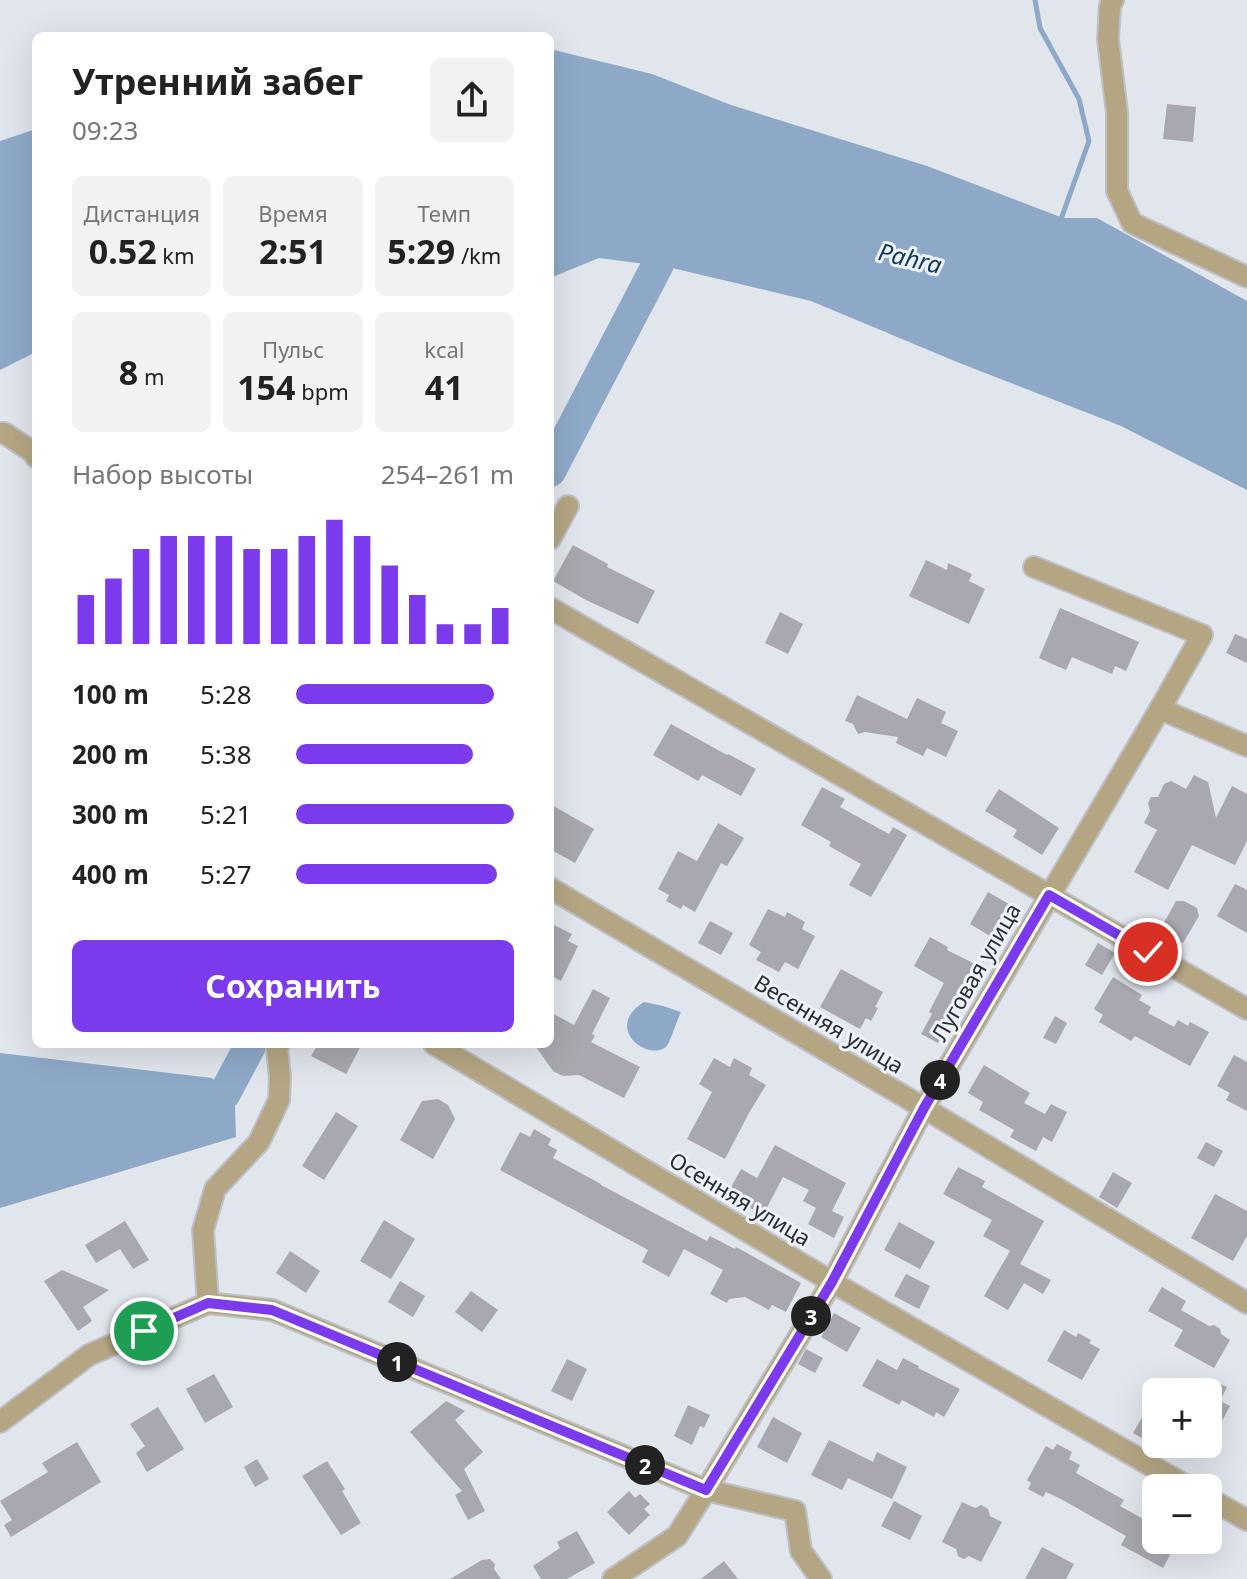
<!DOCTYPE html>
<html lang="ru">
<meta charset="utf-8">
<style>
:root{--surface:#fff;--page:#f2f2f2;--text:#222;--muted:#767676;--accent:#7c3aed}
body{margin:0;font-family:"Noto Sans",sans-serif;background:var(--page);color:var(--text);height:100vh;display:flex;flex-direction:column;font-size:30px;white-space:nowrap}
*{box-sizing:border-box;margin:0}
p{font-size:26px;color:var(--muted)}
.icon{flex:none;width:44px;height:44px;fill:none;stroke:currentColor;stroke-width:2;stroke-linecap:round;stroke-linejoin:round}
.map{position:relative;flex:1;overflow:hidden}
.details{position:absolute;left:32px;top:32px;width:522px;height:1016px;display:flex;flex-direction:column;background:var(--surface);border-radius:12px;box-shadow:0 8px 32px #0002}
.details>*{flex:none}
.tools{position:absolute;left:1142px;top:1378px;display:grid;gap:16px}
.tools a{display:grid;place-items:center;width:80px;height:80px;border-radius:12px;background:var(--surface);box-shadow:0 8px 32px #0002;font-size:40px}
.pin{position:absolute;display:grid;place-items:center;width:68px;height:68px;color:#fff;margin:-34px;border:4px solid #fff;border-radius:50%;box-shadow:0 2px 8px #0007}
.km{position:absolute;width:40px;height:40px;margin:-20px;border-radius:50%;background:#222;color:#fff;font-size:22px;line-height:40px;text-align:center}
.round{display:grid;place-items:center;flex:none;width:84px;height:84px;border-radius:12px;background:var(--page)}
.headline{display:flex;align-items:center;justify-content:space-between;height:136px;padding:0 40px}
h1{font-size:36px;font-weight:700;line-height:60px}
.metrics{display:grid;grid-template-columns:repeat(3,1fr);gap:12px;height:136px;padding:8px 40px}
.metrics div{display:grid;align-content:center;border-radius:12px;background:var(--page);text-align:center}
.metrics b{font-size:34px;font-weight:700}
.metrics small{font-size:22px;font-weight:400}
.metrics p{font-size:22px}
.chart{height:224px;padding:16px 40px}
.chart p{display:flex;justify-content:space-between}
.chart svg{width:100%;height:144px;margin-top:8px;stroke:var(--accent);stroke-width:6}
.action{display:flex;gap:16px;margin-top:auto;padding:16px 40px}
.action a{flex:1;height:92px;border-radius:12px;background:var(--accent);color:#fff;font-size:32px;font-weight:700;line-height:92px;text-align:center}
ul{padding:0 40px;list-style:none;font-size:26px}
li{display:grid;grid-template-columns:128px 96px 1fr;align-items:center;height:60px}
li i{height:20px;border-radius:10px;background:var(--accent)}
.map>svg:first-child{display:block}
</style>
<div class="map">
<svg width="1247" height="1579" viewBox="0 0 1247 1579">
<rect width="100%" height="100%" fill="#e1e5ec"/>
<g fill="#8ea9c8">
<path d="M550,49L652,74L731,105L927,166L1063,218H1097L1247,301V490L1121,426L957,362L811,301L668,267L599,258L550,278Z"/>
<path d="M36,129V352L0,370V141Z"/>
<path d="M644,1002L663,1006L681,1012C677,1020 670,1043 666,1047C647,1062 603,1027 644,1002Z"/>
<path d="M0,1053L212,1078L235,1106L236,1137L0,1208Z"/>
</g>
<g fill="none" stroke-linecap="round" stroke-linejoin="round">
<path stroke="#8ea9c8" stroke-width="5" d="M1035,0L1040,28L1079,99L1089,141L1060,222"/>
<g stroke="#8ea9c8" stroke-width="32">
<path d="M550,471L657,266L675,228"/>
<path d="M225,1093L251,1044"/>
</g>
</g>
<g fill="#a9a7af">
<path d="M1167,104L1196,107L1193,142L1163,139Z"/>
<path d="M573,545L608,564L607,567L655,591L638,624L588,601L553,581Z"/>
<path d="M926,560L947,570L948,563L972,574L969,581L985,589L969,624L909,596Z"/>
<path d="M1060,608L1139,642L1126,671L1115,666L1112,674L1072,657L1066,670L1039,658Z"/>
<path d="M780,612L803,624L788,654L765,643Z"/>
<path d="M1235,634L1247,639V663L1226,653Z"/>
<path d="M857,695L907,719L917,698L946,712L941,723L958,731L946,757L927,748L923,756L896,743L898,737L865,732L858,734L853,724L845,721Z"/>
<path d="M671,724L727,755L728,754L756,769L741,796L702,775L698,781L653,755Z"/>
<path d="M1194,775L1208,782L1216,818L1232,786L1247,794V841L1235,865L1192,845L1168,890L1134,872L1157,830L1144,823L1150,811L1148,803L1151,797H1158L1164,784L1171,781L1186,789Z"/>
<path d="M822,787L845,799L840,807L889,834L893,827L907,835L871,897L849,885L861,864L829,846L831,842L801,825Z"/>
<path d="M999,789L1059,828L1042,855L1013,837L1017,830L985,811Z"/>
<path d="M550,804L594,829L575,863L550,849Z"/>
<path d="M718,823L744,838L727,866L721,863L695,912L683,905L681,909L666,901L669,895L658,889L678,851L697,861Z"/>
<path d="M1235,884L1247,890V933L1217,916Z"/>
<path d="M988,892L1014,907L995,939L970,924Z"/>
<path d="M1176,901H1184L1197,908L1199,916L1183,943L1160,930Z"/>
<path d="M768,909L785,917L787,912L805,922L802,929L815,936L798,969L785,962L779,972L756,960L761,952L749,945Z"/>
<path d="M710,921L733,933L721,955L698,943Z"/>
<path d="M550,923L572,934L568,941L578,946L561,981L550,975Z"/>
<path d="M930,937L948,947L947,950L979,966L938,1043L921,1034L932,1014L929,1012L944,983L914,966Z"/>
<path d="M1098,943L1115,953L1102,975L1085,965Z"/>
<path d="M841,969L883,992L875,1007L878,1008L871,1021L866,1018L860,1029L820,1007Z"/>
<path d="M1113,977L1142,995L1139,1000L1151,1007L1148,1013L1174,1027L1178,1020L1188,1026L1190,1022L1209,1032L1190,1066L1135,1036L1131,1041L1099,1022L1103,1015L1094,1009Z"/>
<path d="M593,989L610,998L592,1034L595,1036L591,1042L640,1067L624,1098L579,1075L563,1076L553,1071L534,1044H550V1012L574,1025Z"/>
<path d="M1055,1016L1067,1023L1056,1044L1043,1038Z"/>
<path d="M318,1044H362L346,1074L311,1056Z"/>
<path d="M1234,1055L1247,1062V1111L1226,1100L1230,1093L1217,1086Z"/>
<path d="M714,1058L730,1067L734,1058L752,1068L749,1075L766,1085L749,1113L725,1159L687,1139L712,1092L699,1084Z"/>
<path d="M984,1065L1030,1093L1024,1103L1045,1114L1051,1104L1067,1112L1052,1142L1043,1137L1036,1151L1010,1137L1014,1130L979,1110L983,1102L968,1093Z"/>
<path d="M438,1099L448,1105L455,1119L433,1159L400,1140L422,1101Z"/>
<path d="M336,1112L358,1126L324,1180L302,1166Z"/>
<path d="M534,1129L551,1139L548,1145L557,1150L553,1158L601,1184V1185L707,1241L710,1236L735,1249L736,1247L801,1283L786,1312L772,1305L769,1310L745,1297L729,1299L727,1303L710,1294L723,1270L684,1249L669,1277L642,1262L648,1250L500,1170L520,1132L530,1137Z"/>
<path d="M1206,1142L1223,1151L1214,1167L1197,1158Z"/>
<path d="M775,1145L846,1183L832,1211L844,1217L834,1238L808,1224L816,1208L803,1201L809,1190L783,1177L763,1215L748,1207L750,1202L729,1191L741,1169L757,1178Z"/>
<path d="M958,1167L985,1181L982,1187L1044,1221L1020,1264L1051,1280L1043,1294L1024,1283L1008,1310L984,1296L1010,1251L983,1236L992,1220L943,1194Z"/>
<path d="M1113,1172L1132,1183L1117,1208L1099,1197Z"/>
<path d="M1215,1194L1247,1211V1236L1233,1261L1191,1238Z"/>
<path d="M384,1220L415,1239L391,1279L360,1261Z"/>
<path d="M125,1221L149,1260L133,1269L120,1249L96,1263L85,1245Z"/>
<path d="M899,1222L935,1242L920,1269L884,1250Z"/>
<path d="M290,1251L320,1271L306,1293L276,1273Z"/>
<path d="M62,1270L109,1290L83,1307L92,1321L78,1331L44,1281Z"/>
<path d="M906,1274L930,1286L919,1309L894,1296Z"/>
<path d="M400,1281L425,1296L413,1317L388,1302Z"/>
<path d="M1162,1287L1186,1301L1181,1310L1209,1326L1214,1325L1220,1329L1221,1334L1230,1340L1214,1368L1174,1346L1183,1330L1148,1311Z"/>
<path d="M471,1291L498,1310L482,1332L455,1312Z"/>
<path d="M834,1313L861,1328L847,1352L821,1337Z"/>
<path d="M1064,1330L1076,1337L1078,1333L1091,1340L1089,1343L1100,1349L1082,1380L1047,1361Z"/>
<path d="M806,1349L823,1358L815,1373L798,1364Z"/>
<path d="M903,1358L919,1366L918,1368L960,1389L944,1417L936,1412L934,1417L902,1400L899,1405L862,1386L877,1359L897,1370Z"/>
<path d="M567,1359L587,1369L572,1401L551,1391Z"/>
<path d="M214,1374L233,1407L205,1423L186,1389Z"/>
<path d="M1214,1381L1227,1387L1220,1401L1230,1406L1221,1423L1212,1419L1208,1426V1392Z"/>
<path d="M1156,1393V1446L1133,1433Z"/>
<path d="M446,1401L465,1411L455,1420L483,1452L464,1469L485,1511L468,1520L455,1495L462,1491L410,1432Z"/>
<path d="M688,1405L710,1415L704,1428L700,1426L692,1445L674,1436Z"/>
<path d="M158,1407L184,1449L147,1472L136,1453L145,1446L130,1424Z"/>
<path d="M773,1417L802,1433L787,1463L757,1447Z"/>
<path d="M829,1440L873,1462L877,1452L907,1467L892,1499L848,1478L842,1490L811,1475Z"/>
<path d="M77,1442L101,1482L11,1537L4,1525L12,1520L0,1501L48,1472L42,1463Z"/>
<path d="M1057,1444L1072,1452L1069,1459L1080,1465L1076,1473L1124,1500L1120,1506L1156,1526V1540H1178L1163,1568L1121,1545L1126,1536L1061,1499L1046,1492L1043,1497L1028,1489L1031,1483L1027,1480L1046,1446L1053,1450Z"/>
<path d="M257,1459L269,1479L255,1487L244,1467Z"/>
<path d="M327,1461L345,1489L342,1491L361,1523L341,1535L302,1476Z"/>
<path d="M629,1491L635,1498L640,1494L650,1504L644,1509L650,1515L629,1535L607,1512Z"/>
<path d="M894,1501L922,1516L910,1540L881,1526Z"/>
<path d="M962,1502L975,1508L981,1505L988,1509L990,1516L1002,1522L981,1562L969,1556L964,1559L958,1556L956,1549L942,1542Z"/>
<path d="M577,1531L595,1563L567,1579H541L533,1566L560,1548L557,1542Z"/>
<path d="M1042,1547L1074,1564L1066,1579H1025Z"/>
<path d="M490,1559L495,1564L494,1569L501,1579H450L482,1560Z"/>
<path d="M724,1561L738,1579H701Z"/>
</g>
<g fill="none" stroke-linecap="round" stroke-linejoin="round">
<defs>
<g id="minor">
<path d="M1113,0L1110,6L1108,39L1117,113V191L1132,223L1247,277"/>
<path d="M0,433H4L33,452L36,457"/>
<path d="M550,539L568,506"/>
<path d="M550,608L1247,1009"/>
<path d="M1160,709L1247,746"/>
<path d="M550,888L924,1108L1247,1303"/>
<path d="M434,1044L832,1282L1190,1488"/>
<path d="M208,1303L272,1310L706,1490L795,1511L801,1551L821,1579"/>
<path d="M208,1303L203,1230L215,1189L259,1142L279,1100L280,1077L277,1049L279,1044"/>
<path d="M0,1422L89,1355L208,1303"/>
<path d="M1208,1498L1247,1520"/>
<path d="M613,1579L677,1536L706,1490L832,1282L924,1108L1160,709L1202,635L1034,567"/>
</g>
</defs>
<use href="#minor" stroke="#bdc0c6" stroke-width="24"/>
<use href="#minor" stroke="#b4a683" stroke-width="20"/>
</g>
<g fill="none" stroke-linecap="round" stroke-linejoin="round">
<defs>
<path id="route" d="M144,1331L208,1303L272,1310L706,1490L832,1282L924,1108L1049,895L1148,952"/>
</defs>
<use href="#route" stroke="#fff" stroke-width="16"/>
<use href="#route" stroke="#7c3aed" stroke-width="10"/>
</g>
<g text-anchor="middle" stroke-width="6" stroke-linejoin="round" paint-order="stroke">
<g font-size="22" fill="#2c2d30" stroke="#eef2fa">
<text transform="translate(976 972) rotate(-60)" y="8">Луговая улица</text>
<text transform="translate(829 1024) rotate(31)" y="8">Весенняя улица</text>
<text transform="translate(740 1199) rotate(31)" y="8">Осенняя улица</text>
</g>
<g font-size="24" font-style="italic" fill="#103962" stroke="#eef2fa">
<text transform="translate(910 259) rotate(13)" y="8">Pahra</text>
</g>
</g>
</svg>
<div class="tools">
<a>+</a>
<a>−</a>
</div>
<div class="pin" style="left:144px;top:1331px;background:#1e9e55"><svg class="icon" aria-label="arrive" viewBox="0 0 24 24"><path d="M6 21V4h12l-3 4 3 4H6"/></svg></div>
<div class="pin" style="left:1148px;top:952px;background:#d93025"><svg class="icon" aria-label="check" viewBox="0 0 24 24"><path d="M5 12l5 5 9-10"/></svg></div>
<b class="km" style="left:397px;top:1362px">1</b>
<b class="km" style="left:645px;top:1465px">2</b>
<b class="km" style="left:811px;top:1316px">3</b>
<b class="km" style="left:940px;top:1080px">4</b>
<section class="details">
<div class="headline"><div><h1>Утренний забег</h1><p>09:23</p></div><a class="round"><svg class="icon" aria-label="share" viewBox="0 0 24 24"><path d="M12 15V3M7 8l5-5 5 5M5 13v7h14v-7"/></svg></a></div>
<div class="metrics">
<div><p>Дистанция</p><b>0.52<small> km</small></b></div>
<div><p>Время</p><b>2:51</b></div>
<div><p>Темп</p><b>5:29<small> /km</small></b></div>
</div>
<div class="metrics">
<div><b>8<small> m</small></b></div>
<div><p>Пульс</p><b>154<small> bpm</small></b></div>
<div><p>kcal</p><b>41</b></div>
</div>
<div class="chart"><p><span>Набор высоты</span>254–261 m</p>
<svg viewBox="0 0 160 44" preserveAspectRatio="none"><path d="M5 44V29M15 44V24M25 44V15M35 44V11M45 44V11M55 44V11M65 44V15M75 44V15M85 44V11M95 44V6M105 44V11M115 44V20M125 44V29M135 44V38M145 44V38M155 44V33"/></svg>
</div>
<ul>
<li><b>100 m</b>5:28<i style="width:91%"></i></li>
<li><b>200 m</b>5:38<i style="width:81%"></i></li>
<li><b>300 m</b>5:21<i style="width:100%"></i></li>
<li><b>400 m</b>5:27<i style="width:92%"></i></li>
</ul>
<div class="action"><a>Сохранить</a></div>
</section>
</div>
